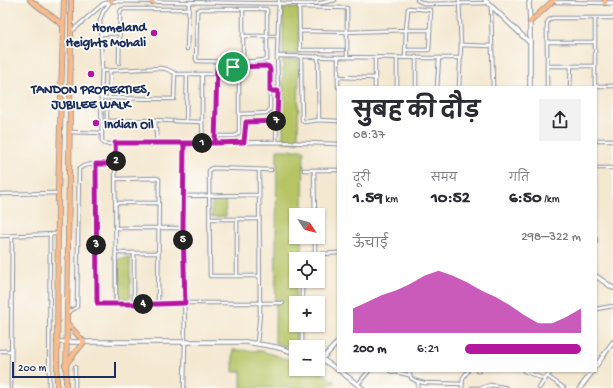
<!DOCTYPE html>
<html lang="hi">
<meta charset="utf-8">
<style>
:root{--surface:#fff;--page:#f2f2f3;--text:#2b2b33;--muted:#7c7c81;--accent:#b5179e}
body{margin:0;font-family:"Gochi Hand","Playpen Sans Deva",sans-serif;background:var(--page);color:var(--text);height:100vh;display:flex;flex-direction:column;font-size:15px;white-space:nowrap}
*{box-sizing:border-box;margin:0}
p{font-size:13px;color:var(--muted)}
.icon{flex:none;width:22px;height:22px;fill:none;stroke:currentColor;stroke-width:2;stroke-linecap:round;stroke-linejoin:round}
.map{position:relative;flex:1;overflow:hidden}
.sheet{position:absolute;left:337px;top:86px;width:260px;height:286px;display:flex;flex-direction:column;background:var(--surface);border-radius:0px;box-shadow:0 1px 3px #0004}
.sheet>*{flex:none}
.needle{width:26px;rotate:126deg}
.controls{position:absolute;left:289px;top:208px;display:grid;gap:8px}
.controls a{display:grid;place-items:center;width:36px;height:36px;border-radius:0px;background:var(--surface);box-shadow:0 1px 3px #0004;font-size:20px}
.scale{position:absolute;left:12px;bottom:10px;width:104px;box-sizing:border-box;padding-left:4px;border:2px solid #1b2f5e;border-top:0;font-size:11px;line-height:14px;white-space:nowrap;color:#1b2f5e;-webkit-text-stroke:3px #fdfcf7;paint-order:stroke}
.pin{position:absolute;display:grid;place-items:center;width:34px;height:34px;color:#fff;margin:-17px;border:2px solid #fff;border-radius:50%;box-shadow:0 1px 4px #0007}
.km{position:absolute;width:20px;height:20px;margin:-10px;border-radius:50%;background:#222;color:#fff;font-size:11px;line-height:20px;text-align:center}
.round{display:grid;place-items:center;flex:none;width:42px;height:42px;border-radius:0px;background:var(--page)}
.summary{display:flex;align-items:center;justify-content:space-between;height:68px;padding:0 16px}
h1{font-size:22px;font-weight:700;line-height:30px}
.metrics{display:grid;grid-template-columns:repeat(3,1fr);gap:6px;height:68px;padding:4px 16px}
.metrics div{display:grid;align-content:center}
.metrics b{font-size:17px;font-weight:700}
.metrics small{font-size:11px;font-weight:400}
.metrics p{font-size:11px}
.chart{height:112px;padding:8px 16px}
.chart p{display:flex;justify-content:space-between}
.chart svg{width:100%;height:72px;margin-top:4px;fill:var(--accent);opacity:.7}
ul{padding:0 16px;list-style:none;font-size:13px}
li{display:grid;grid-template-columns:64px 48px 1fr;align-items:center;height:30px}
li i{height:10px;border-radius:5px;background:var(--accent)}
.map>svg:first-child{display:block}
</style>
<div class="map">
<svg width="613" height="388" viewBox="0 0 613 388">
<rect width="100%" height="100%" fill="#fdfcf7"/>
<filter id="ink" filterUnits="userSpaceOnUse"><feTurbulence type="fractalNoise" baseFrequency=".025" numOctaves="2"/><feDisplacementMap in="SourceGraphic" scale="8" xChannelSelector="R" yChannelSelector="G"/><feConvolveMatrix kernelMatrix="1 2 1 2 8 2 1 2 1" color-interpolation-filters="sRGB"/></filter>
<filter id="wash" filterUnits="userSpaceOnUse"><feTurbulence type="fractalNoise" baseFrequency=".012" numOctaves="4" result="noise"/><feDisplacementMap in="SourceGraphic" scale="16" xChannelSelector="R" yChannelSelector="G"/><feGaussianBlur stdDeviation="0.9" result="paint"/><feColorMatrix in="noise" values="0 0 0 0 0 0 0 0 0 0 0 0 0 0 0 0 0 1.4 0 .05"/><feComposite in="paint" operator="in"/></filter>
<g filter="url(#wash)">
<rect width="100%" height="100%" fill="#f4e8d1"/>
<g fill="#b6c466" stroke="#687a62">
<rect x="283" y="8" width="16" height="47"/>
<path d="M283,60H299L298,142H283Z"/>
<path d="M277,150H304L303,215H296V237H302V253L297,256L296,259V349L275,343Z"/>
<path d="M212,200H225L226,216L212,217Z"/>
<path d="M130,258V299H118V259Z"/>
<path d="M233,350L262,351L296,362V369H316L335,382L322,388H241V371L233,372Z"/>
</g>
</g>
<g filter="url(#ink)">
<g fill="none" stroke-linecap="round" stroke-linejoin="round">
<defs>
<g id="minor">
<path d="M417,0L425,4L488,3"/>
<path d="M459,0L461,45L459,87"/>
<path d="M111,1L103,12L100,20L102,66L101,98L102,141L105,144L276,142L338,144"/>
<path d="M556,2L605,3"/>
<path d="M200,9H266L267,10V58L266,60L243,62L197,61L196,59L197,14V11Z"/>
<path d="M243,9V36H278"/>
<path d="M595,18V87"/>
<path d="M72,31L103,4L111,1L308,4L321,3L335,0"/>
<path d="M300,31L347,32V8L299,7L300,50H343"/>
<path d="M101,34L119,33"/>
<path d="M243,36V62"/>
<path d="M547,42H595"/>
<path d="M461,45L492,46L491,6"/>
<path d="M492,46L493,87"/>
<path d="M187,49L189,2"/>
<path d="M277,56C338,57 399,58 461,58"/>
<path d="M301,56L302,120L304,122L319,120L338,121"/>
<path d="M318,56L319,120"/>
<path d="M347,56V32L406,30L408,9L409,8L431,10L429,50H405"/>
<path d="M405,57L406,30H430"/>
<path d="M416,57V87"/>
<path d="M375,58V87"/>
<path d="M397,58V87"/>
<path d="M119,63L120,13L121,10L124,9H189"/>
<path d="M547,66H595"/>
<path d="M177,74H187"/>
<path d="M203,74H212"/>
<path d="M338,77L375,78"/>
<path d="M595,86H613"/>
<path d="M338,87V57"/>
<path d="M437,87L439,58"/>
<path d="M547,87V23L549,20L552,18H613"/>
<path d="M570,87L571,66"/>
<path d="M101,98L174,99L175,73L166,69L160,68L102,71"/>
<path d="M109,98L110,71"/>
<path d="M107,106V121L155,120L157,143"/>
<path d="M239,114L266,113L268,112L270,109V91"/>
<path d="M155,120L171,121"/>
<path d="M174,121L202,122L203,143"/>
<path d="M186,121L187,74H202V122"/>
<path d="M70,132L102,133"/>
<path d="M215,136H235L239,133V67"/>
<path d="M596,140H613"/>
<path d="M244,142L246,122L277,121"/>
<path d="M276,142L278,91L277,56L279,0"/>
<path d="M115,143L116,304"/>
<path d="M184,143L183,228L185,342L184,388"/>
<path d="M215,143L217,68L267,66L269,67L270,70V91H278"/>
<path d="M96,164L97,298L98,303L116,304L185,303H283"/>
<path d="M596,168H613"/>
<path d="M304,170H338"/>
<path d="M314,170L315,215"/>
<path d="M116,179L156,178L159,179L158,304"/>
<path d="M0,194L58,193"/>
<path d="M183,196L259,195"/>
<path d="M116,203H158"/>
<path d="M210,219H259"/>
<path d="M237,219V276"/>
<path d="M116,228H183"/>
<path d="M0,236L57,234"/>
<path d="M315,237V254"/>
<path d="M596,239V242"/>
<path d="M116,253H158"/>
<path d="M134,253V304"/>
<path d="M302,259L304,255H305L338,253"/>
<path d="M259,276H210L209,171L210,169L213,168L271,170"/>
<path d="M302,281V303"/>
<path d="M596,309L613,306"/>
<path d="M67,313L77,307L79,169C85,162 106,164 116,164"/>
<path d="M302,325V347"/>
<path d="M257,343L260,313L259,170"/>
<path d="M0,351H11"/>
<path d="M75,367V388"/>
<path d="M390,371L409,375"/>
<path d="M409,371L411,378L416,381L424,383L462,384"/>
<path d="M477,371H479"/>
<path d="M524,371L544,379"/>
<path d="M547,376L564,388"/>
<path d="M418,382V388"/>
<path d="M358,384L369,371"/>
<path d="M11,388L12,236"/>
<path d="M49,388L50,234"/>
<path d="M462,388L463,378L468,371"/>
<path d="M472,388H482L490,385L503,387L506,388"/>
<path d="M539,388L551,371"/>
</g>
<g id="tertiary">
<path d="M485,0L530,43"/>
<path d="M605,3H613"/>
<path d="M530,87V22L529,3L530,0"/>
<path d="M596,276L613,288"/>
<path d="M57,342H246L276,347L296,353"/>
<path d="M318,358L322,359L338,342"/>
<path d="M322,359L338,370"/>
<path d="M596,366L613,342"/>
<path d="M340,371L362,388"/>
<path d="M580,388L593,371"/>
</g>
<g id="primary">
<path d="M30,0L63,25"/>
<path d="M111,0V1"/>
<path d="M152,2V0"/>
<path d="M605,3V0"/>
<path d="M530,22L554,0"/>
<path d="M65,365L84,342L67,323"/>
<path d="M57,388L58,193L64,0"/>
<path d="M66,388L71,32V0"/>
</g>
</defs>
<use href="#minor" stroke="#888c98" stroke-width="4.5"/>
<use href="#tertiary" stroke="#888c98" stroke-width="5.5"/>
<use href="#primary" stroke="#888c98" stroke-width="6"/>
<use href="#minor" stroke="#fff" stroke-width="2.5"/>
<use href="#tertiary" stroke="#fff" stroke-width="3.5"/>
<use href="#primary" stroke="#fabb8b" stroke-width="4.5"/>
</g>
</g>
<g fill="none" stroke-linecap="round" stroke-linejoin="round" filter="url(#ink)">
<defs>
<path id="route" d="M233,67L217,68L215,143H115L116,164H96L97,301L98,304H158L185,303L183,228L184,144C204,143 224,143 244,142L246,122L277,121L278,91H270V70L269,67L267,66L233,67"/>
</defs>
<use href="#route" stroke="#fff" stroke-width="8"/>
<use href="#route" stroke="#b5179e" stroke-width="5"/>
</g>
<g fill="#b5179e" stroke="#fdfcf7" stroke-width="1.5">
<circle cx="154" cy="33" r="4"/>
<circle cx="91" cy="74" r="4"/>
<circle cx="96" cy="123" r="4"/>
</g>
<g text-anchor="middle" stroke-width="3.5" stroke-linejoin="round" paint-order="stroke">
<g font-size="13" font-weight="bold" fill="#1b2f5e" stroke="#fdfcf7" text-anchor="end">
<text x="146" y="31">Homeland<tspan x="146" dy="15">Heights Mohali</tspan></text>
<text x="91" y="93" text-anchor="middle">TANDON PROPERTIES,<tspan x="91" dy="15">JUBILEE WALK</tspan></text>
<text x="104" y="128" text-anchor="start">Indian Oil</text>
</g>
</g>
</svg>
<div class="controls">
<a><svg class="needle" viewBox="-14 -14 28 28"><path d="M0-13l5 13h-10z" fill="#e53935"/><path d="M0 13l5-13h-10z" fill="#7c7c81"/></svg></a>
<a><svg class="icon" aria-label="locate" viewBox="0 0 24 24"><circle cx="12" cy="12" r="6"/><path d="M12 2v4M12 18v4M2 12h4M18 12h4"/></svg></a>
<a>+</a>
<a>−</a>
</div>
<div class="scale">200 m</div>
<div class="pin" style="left:233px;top:67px;background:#1e9e55"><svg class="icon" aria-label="arrive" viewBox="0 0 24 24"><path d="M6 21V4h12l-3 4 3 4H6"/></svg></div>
<b class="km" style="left:202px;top:143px">1</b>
<b class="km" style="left:116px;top:161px">2</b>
<b class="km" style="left:96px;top:245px">3</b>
<b class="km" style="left:143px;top:304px">4</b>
<b class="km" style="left:183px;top:240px">5</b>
<b class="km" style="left:276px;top:121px">7</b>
<section class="sheet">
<div class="summary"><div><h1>सुबह की दौड़</h1><p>08:37</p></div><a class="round"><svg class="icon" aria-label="share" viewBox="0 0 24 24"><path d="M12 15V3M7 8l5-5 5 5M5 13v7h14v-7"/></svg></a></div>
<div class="metrics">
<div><p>दूरी</p><b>1.59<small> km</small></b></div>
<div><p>समय</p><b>10:52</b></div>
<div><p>गति</p><b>6:50<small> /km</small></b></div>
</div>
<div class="chart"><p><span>ऊँचाई</span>298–322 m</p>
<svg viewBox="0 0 160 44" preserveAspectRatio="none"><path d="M0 44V29L10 25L20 21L30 18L40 14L50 9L60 6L70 9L80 13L90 18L100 22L110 27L120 33L130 38L140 38L150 34L160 29V44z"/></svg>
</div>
<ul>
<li><b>200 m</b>6:21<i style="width:100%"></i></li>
</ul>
</section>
</div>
